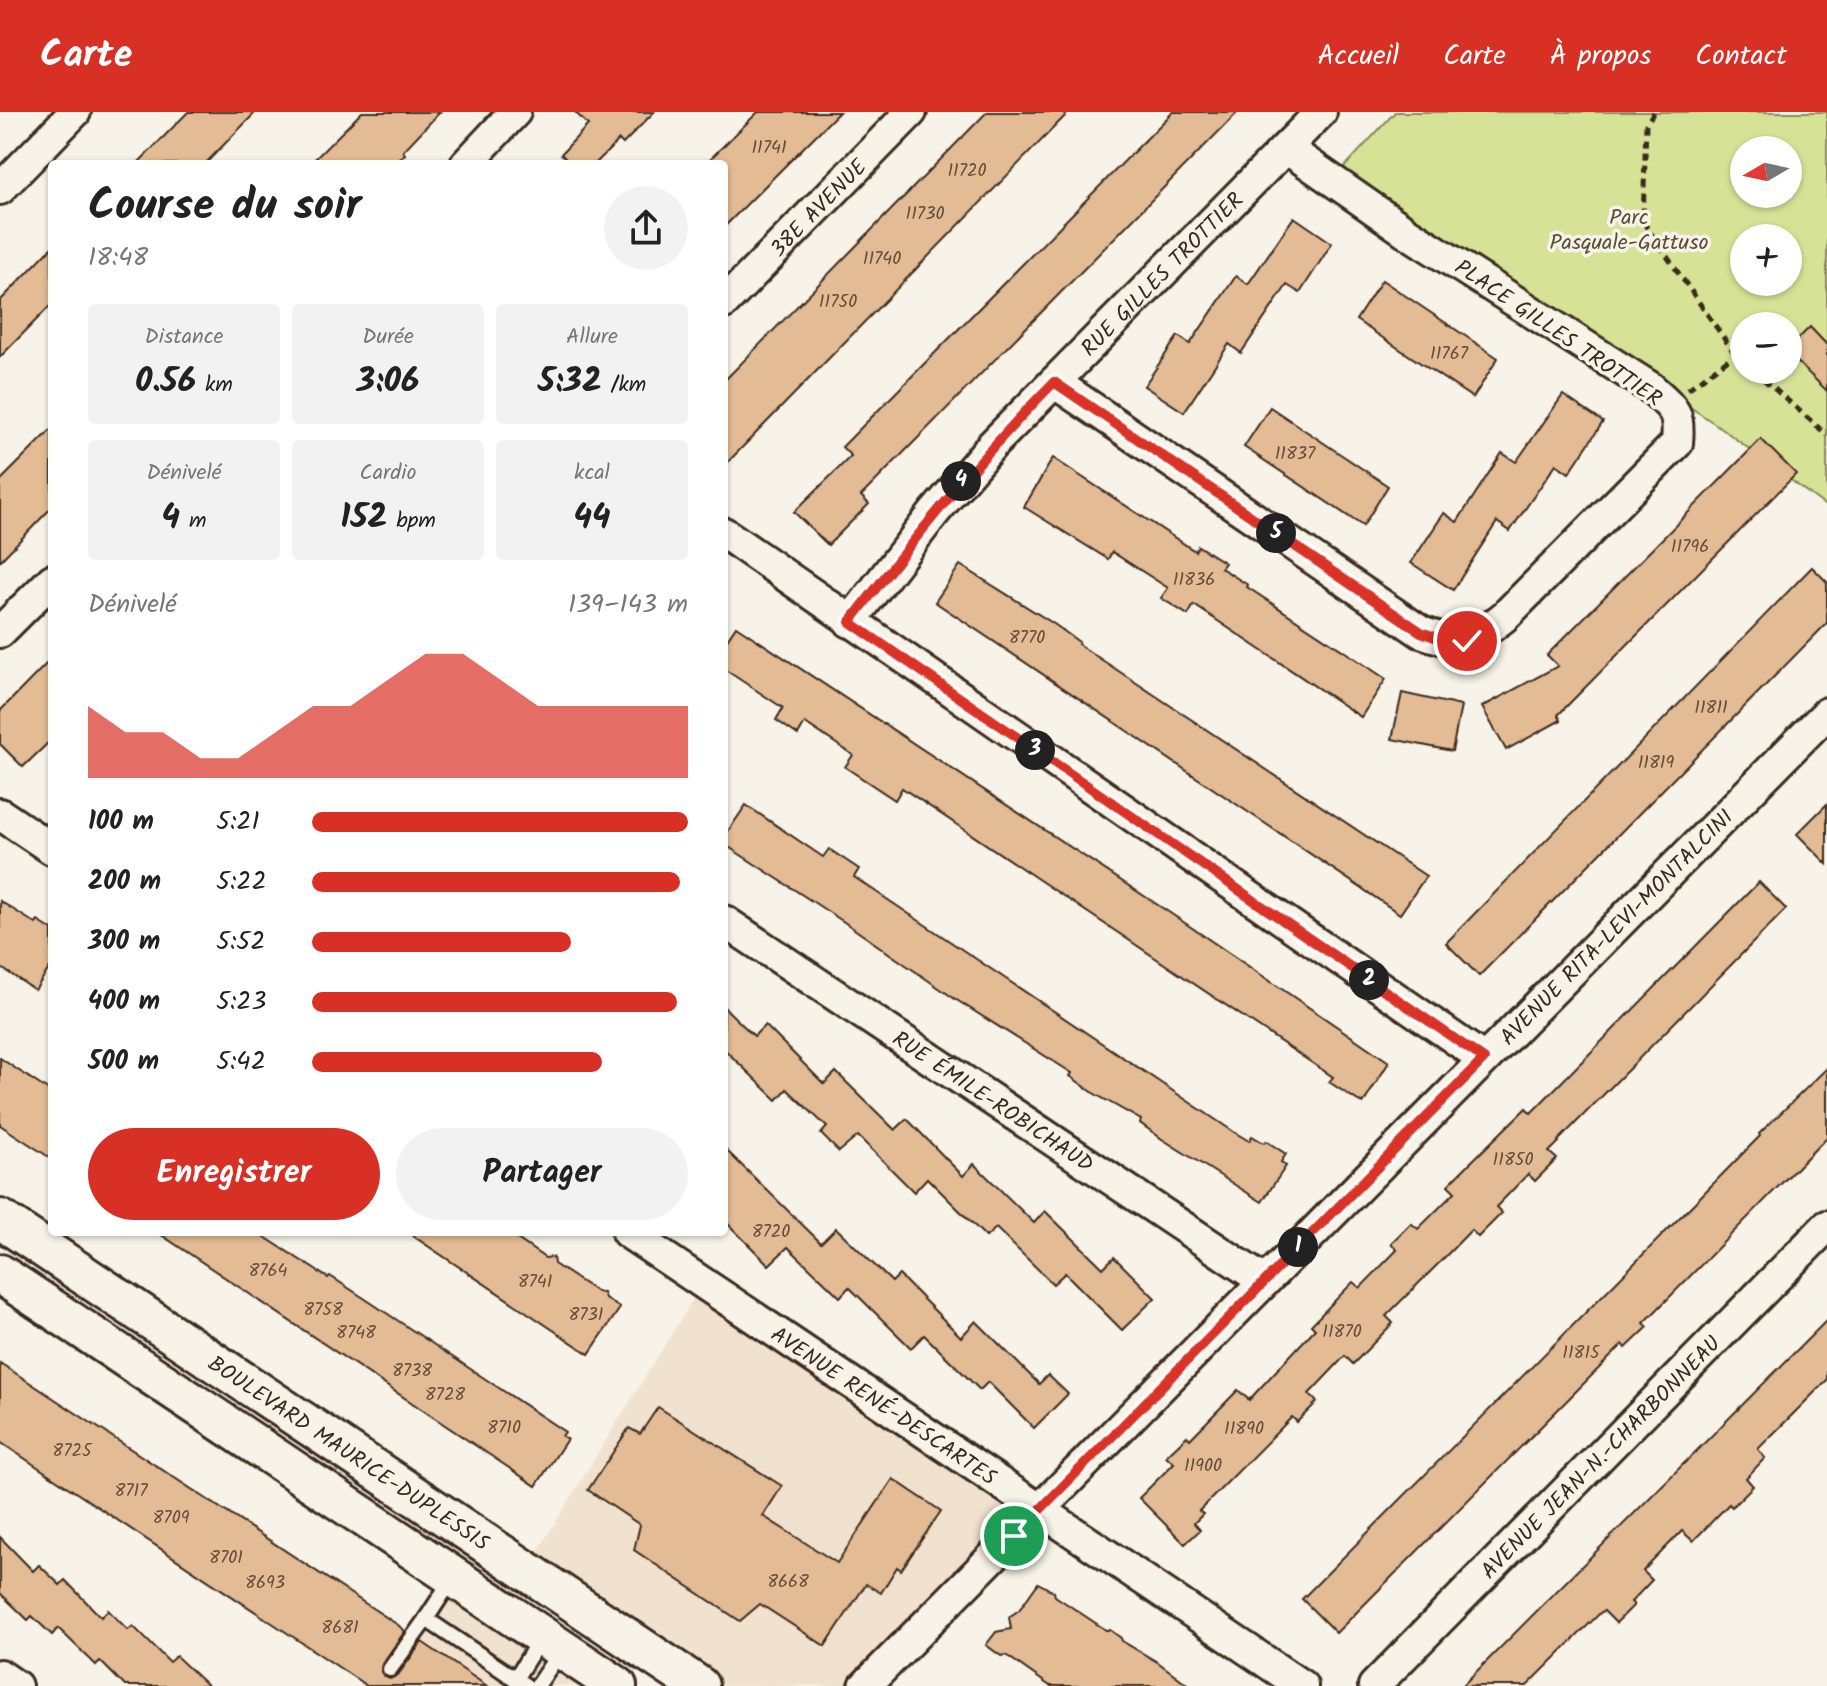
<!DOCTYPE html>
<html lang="fr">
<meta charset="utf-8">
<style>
:root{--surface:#fff;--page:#f2f2f2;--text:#222;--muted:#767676;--accent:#d93025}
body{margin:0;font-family:Kalam,sans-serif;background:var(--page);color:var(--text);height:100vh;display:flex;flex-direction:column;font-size:30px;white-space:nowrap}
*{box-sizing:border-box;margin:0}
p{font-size:26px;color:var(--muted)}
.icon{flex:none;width:44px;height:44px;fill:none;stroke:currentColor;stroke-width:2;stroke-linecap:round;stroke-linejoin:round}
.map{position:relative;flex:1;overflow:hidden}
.panel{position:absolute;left:48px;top:48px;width:680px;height:1076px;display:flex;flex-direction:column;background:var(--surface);border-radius:8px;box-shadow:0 2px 6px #0004}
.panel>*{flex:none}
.needle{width:52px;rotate:261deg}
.fabs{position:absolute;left:1730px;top:24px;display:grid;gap:16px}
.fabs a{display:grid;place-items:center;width:72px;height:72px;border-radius:50%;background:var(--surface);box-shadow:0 2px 6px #0004;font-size:40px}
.pin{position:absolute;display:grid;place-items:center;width:68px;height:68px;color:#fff;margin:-34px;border:4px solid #fff;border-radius:50%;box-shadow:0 2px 8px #0007}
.km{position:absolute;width:40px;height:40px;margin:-20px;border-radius:50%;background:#222;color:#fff;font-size:22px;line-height:40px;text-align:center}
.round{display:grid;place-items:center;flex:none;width:84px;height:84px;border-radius:42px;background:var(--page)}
.summary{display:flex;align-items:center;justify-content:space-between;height:136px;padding:0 40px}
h1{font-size:44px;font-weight:600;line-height:60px}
.figures{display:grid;grid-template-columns:repeat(3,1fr);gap:12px;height:136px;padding:8px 40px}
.figures div{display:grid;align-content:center;border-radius:8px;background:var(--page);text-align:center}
.figures b{font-size:34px;font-weight:600}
.figures small{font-size:22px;font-weight:400}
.figures p{font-size:22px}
.chart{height:224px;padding:16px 40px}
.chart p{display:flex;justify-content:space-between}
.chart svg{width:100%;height:144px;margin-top:8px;fill:var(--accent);opacity:.7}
.button{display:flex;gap:16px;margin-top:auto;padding:16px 40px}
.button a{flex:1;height:92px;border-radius:48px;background:var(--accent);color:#fff;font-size:32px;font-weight:600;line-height:92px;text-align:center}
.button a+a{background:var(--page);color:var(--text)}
ul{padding:0 40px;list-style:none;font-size:26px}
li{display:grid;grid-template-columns:128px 96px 1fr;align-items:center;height:60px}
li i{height:20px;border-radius:10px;background:var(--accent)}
header{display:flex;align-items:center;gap:48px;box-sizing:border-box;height:112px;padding:0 40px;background:var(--accent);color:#fff}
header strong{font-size:38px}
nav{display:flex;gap:44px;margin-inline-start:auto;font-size:28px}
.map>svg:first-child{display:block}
</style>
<header>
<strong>Carte</strong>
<nav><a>Accueil</a><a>Carte</a><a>À propos</a><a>Contact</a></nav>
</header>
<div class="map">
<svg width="1827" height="1574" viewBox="0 0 1827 1574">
<rect width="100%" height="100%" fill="#f7f3e8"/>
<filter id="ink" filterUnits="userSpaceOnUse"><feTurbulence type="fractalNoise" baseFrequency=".0125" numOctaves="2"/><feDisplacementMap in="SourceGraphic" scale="16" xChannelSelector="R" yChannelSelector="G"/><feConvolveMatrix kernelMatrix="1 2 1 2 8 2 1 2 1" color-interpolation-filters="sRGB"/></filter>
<g filter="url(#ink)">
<g fill="#f1e2cf">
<path d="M703,1171L1040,1398L865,1574H699L526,1458Z"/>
<path d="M462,1469L617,1574H393Z"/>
</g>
<path fill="#d6e396" stroke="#88865a" stroke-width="2" fill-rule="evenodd" d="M1395,0H1827V395L1717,313L1338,62ZM1744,38H1788V82H1744ZM1744,126H1788V170H1744ZM1744,214H1788V258H1744Z"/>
<g fill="#e3bb94" stroke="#3b2a1e" stroke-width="2">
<path d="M188,0H256L205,52H137Z"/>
<path d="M362,0H440L403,39L405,42L395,52H310Z"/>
<path d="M575,0H654L623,32L619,28L595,52H571L561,42L588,13Z"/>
<path d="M758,0H839L724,115V52H705Z"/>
<path d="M987,0H1069L724,354V269Z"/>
<path d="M1173,0H1238L861,384L869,392L828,433L794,400L851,344L842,335Z"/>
<path d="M1294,105L1332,131L1300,181L1287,173L1241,241L1229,232L1184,300L1144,274L1178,224L1190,232L1236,164L1248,172Z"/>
<path d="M52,135V192L0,245V189Z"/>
<path d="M1382,168L1498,246L1473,286L1356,208Z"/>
<path d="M1810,215L1827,233V279L1788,241V237Z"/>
<path d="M1563,283L1603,310L1569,361L1556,352L1510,419L1497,410L1453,478L1411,451L1444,401L1457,410L1502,341L1516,350Z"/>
<path d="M1270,295L1388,374L1363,414L1244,335Z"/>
<path d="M52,317V395L0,449V369Z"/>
<path d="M1761,327L1796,362L1558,603L1561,608L1506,638L1482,595L1558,554L1547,543Z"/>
<path d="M1053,346L1195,439L1198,434L1225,451L1221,456L1248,473L1247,475L1386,567L1361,605L1194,493L1188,503L1161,486L1168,476L1112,440L1108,447L1024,395Z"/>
<path d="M960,453L1054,512L1079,530L1078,532L1426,764L1400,802L935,490Z"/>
<path d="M1812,455L1827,470V511L1479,864L1446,831Z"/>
<path d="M736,514L1179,807L1389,950L1363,992L1329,970L1333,965L902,676L895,688L845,655L853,643L805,611L798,623L776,608L783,596L724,557V532Z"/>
<path d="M52,546V627L23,655L0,632V599Z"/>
<path d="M1402,581L1461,594L1452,639L1392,627Z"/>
<path d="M1827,692V752L1797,722Z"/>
<path d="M746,693L823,745L829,737L859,757L854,765L1234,1020L1249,1029L1252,1024L1264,1031L1266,1029L1286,1042L1281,1050L1286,1054L1262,1090L1162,1027L1140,1011L1141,1008L1095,982L1070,964L1072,961L955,887L844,810L724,732V725Z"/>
<path d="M1759,770L1786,797L1558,1029L1559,1030L1549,1040L1557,1047L1535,1069L1528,1062L1496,1095L1502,1101L1478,1125L1471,1118L1440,1150L1386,1204L1393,1211L1353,1252L1345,1244L1309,1282L1317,1290L1297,1310L1292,1305L1199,1399L1203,1402L1194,1411L1200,1418L1185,1432L1139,1386L1174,1351L1166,1344L1187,1324L1190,1327L1238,1278L1249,1288L1315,1217L1311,1213L1353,1170L1360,1176L1397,1138L1391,1131L1411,1111L1418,1117L1455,1080L1448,1073L1468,1053L1526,996L1531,1001Z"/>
<path d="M0,789L36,812L38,809L52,818V852L35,878L0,855Z"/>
<path d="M724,895L754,924L765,913L824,972L836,960L895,1018L907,1007L963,1064L974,1052L1034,1111L1045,1099L1103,1156L1114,1145L1155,1186L1122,1218L1065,1161L1053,1172L996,1116L986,1125L927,1066L914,1080L858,1024L839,1040L821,1022L827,1015L787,977L777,988L724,937Z"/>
<path d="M0,946L52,981V1047L0,1013Z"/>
<path d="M1827,956V1025L1644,1211L1648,1215L1626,1236L1623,1232L1336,1521L1302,1487L1703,1082L1760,1024L1759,1022Z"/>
<path d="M724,1036L821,1131L836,1116L892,1170L899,1163L961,1225L976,1209L1039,1272L1048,1263L1068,1282L1034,1316L988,1270L980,1278L924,1223L911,1236L849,1175L840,1185L788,1135L769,1153L724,1108Z"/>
<path d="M157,1120H257L328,1166L330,1164L370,1190L565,1320L562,1324L567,1327L536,1374Z"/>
<path d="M407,1120H507L545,1146L553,1145L554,1152L597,1180L603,1181L605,1186L620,1196L589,1242Z"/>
<path d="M1827,1208V1268L1758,1337L1765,1346L1746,1366L1753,1374L1732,1395L1729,1392L1693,1429L1682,1419L1643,1459L1652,1468L1631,1490L1634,1493L1616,1511L1604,1499L1601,1500L1527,1574H1462Z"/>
<path d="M0,1251L398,1513L405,1519L382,1552L381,1560L385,1565L390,1567L398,1563L422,1530L487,1574H367L0,1330Z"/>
<path d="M658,1295L782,1374L763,1404L837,1451L893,1367L941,1399L901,1458L897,1455L881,1481L866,1472L825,1534L760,1492L740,1509L634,1438L640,1413L588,1378L629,1316L640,1322Z"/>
<path d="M0,1425L33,1459L39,1453L60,1473L65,1468L101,1505L108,1498L128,1518L133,1514L169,1550L176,1544L208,1574H125L100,1549L96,1553L58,1516L52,1523L32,1504L28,1508L0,1481Z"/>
<path d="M1038,1471L1054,1480L1055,1484L1106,1518H1110L1121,1526L1122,1529L1159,1551L1190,1574H1050L1006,1543L1001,1544L986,1533L996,1520L1011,1517L1009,1505L1019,1498Z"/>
</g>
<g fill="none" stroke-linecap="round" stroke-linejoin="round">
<defs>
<g id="service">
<path d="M452,1467L426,1507L526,1574"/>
<path d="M390,1557L426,1507"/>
<path d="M515,1567L542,1524"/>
<path d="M537,1574L562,1537"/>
</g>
<g id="minor">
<path d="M466,52L515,0"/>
<path d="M0,77L75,0"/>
<path id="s1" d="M724,191L911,0"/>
<path d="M1054,270L1421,520C1459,534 1473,530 1505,504L1677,331C1680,299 1674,297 1651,276L1408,121L1286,36"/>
<path d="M724,421L1484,947"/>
<path id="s2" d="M850,510L934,401L992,333L1321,0"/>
<path d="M0,520L52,468"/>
<path d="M0,702L52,737"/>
<path id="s3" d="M724,809L1264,1169"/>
<path id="s4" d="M627,1120L1302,1574"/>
<path d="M0,1563L16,1574"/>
<path id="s5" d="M865,1574L1827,601"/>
<path id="s6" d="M1374,1574L1827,1114"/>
</g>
<g id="tertiary">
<path id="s7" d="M0,1107L699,1574"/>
<path d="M0,1162L617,1574"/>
</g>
</defs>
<use href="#service" stroke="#3b2a1e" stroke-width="20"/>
<use href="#minor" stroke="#3b2a1e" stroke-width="36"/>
<use href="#tertiary" stroke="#3b2a1e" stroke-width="44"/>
<g stroke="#3b2a1e" stroke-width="5" stroke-dasharray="8 6" stroke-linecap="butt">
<path d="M1654,0L1646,12L1643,110L1735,242"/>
<path d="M1753,258L1827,323"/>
<path d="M1688,277L1735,242L1744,250"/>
</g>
<use href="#service" stroke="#f7f3e8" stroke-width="14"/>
<use href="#minor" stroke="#f7f3e8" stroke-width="30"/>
<use href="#tertiary" stroke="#f7f3e8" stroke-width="38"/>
</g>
</g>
<g fill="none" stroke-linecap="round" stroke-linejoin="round" filter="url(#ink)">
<defs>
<path id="route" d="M1014,1424L1484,947L850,510C916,424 978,347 1054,270L1421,520L1443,528L1467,529"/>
</defs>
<use href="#route" stroke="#fff" stroke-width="16"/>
<use href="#route" stroke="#d93025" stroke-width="10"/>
</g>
<g text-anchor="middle" stroke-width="7" stroke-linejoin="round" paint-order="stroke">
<g font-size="18" fill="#654e3c">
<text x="769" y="41">11741</text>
<text x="967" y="64">11720</text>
<text x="925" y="107">11730</text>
<text x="882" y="152">11740</text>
<text x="838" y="195">11750</text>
<text x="1449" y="247">11767</text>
<text x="1295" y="347">11837</text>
<text x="1690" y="440">11796</text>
<text x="1194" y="473">11836</text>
<text x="1027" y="531">8770</text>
<text x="1711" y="601">11811</text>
<text x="1656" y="656">11819</text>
<text x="1513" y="1053">11850</text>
<text x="771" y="1125">8720</text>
<text x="268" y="1164">8764</text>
<text x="535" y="1175">8741</text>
<text x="323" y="1203">8758</text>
<text x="586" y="1208">8731</text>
<text x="1342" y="1225">11870</text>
<text x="356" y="1226">8748</text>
<text x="1581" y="1246">11815</text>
<text x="412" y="1264">8738</text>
<text x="445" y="1288">8728</text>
<text x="504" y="1321">8710</text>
<text x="1244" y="1322">11890</text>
<text x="72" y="1344">8725</text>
<text x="1203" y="1359">11900</text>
<text x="131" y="1384">8717</text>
<text x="171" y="1411">8709</text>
<text x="226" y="1451">8701</text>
<text x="788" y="1475">8668</text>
<text x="265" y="1476">8693</text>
<text x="340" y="1521">8681</text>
</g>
<g font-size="22" fill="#3b2a1e" stroke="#f7f3e8">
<text dy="8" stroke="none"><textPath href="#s1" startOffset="134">38E AVENUE</textPath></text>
<text dy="8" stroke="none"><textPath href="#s2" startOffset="468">RUE GILLES TROTTIER</textPath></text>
<text transform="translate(1559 220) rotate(34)" y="8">PLACE GILLES TROTTIER</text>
<text dy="8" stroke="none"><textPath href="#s5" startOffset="1068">AVENUE RITA-LEVI-MONTALCINI</textPath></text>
<text dy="8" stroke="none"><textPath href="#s3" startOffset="324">RUE ÉMILE-ROBICHAUD</textPath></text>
<text dy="8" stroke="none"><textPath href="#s4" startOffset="310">AVENUE RENÉ-DESCARTES</textPath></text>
<text dy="8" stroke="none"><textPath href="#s7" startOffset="420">BOULEVARD MAURICE-DUPLESSIS</textPath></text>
<text dy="8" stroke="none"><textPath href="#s6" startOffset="322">AVENUE JEAN-N.-CHARBONNEAU</textPath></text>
</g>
<g font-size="22" fill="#5a4f36" stroke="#f7f3e8">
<text x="1629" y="112">Parc<tspan x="1629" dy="25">Pasquale-Gattuso</tspan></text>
</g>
</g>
</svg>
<div class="fabs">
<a><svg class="needle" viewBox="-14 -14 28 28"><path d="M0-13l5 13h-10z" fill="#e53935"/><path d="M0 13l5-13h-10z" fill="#767676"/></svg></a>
<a>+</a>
<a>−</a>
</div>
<div class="pin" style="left:1014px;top:1424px;background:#1e9e55"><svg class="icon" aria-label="arrive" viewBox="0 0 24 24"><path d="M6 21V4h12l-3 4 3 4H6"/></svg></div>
<div class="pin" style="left:1467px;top:529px;background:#d93025"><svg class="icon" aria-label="check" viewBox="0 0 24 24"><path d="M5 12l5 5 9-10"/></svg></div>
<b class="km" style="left:1298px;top:1135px">1</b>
<b class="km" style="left:1369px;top:868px">2</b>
<b class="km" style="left:1035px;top:638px">3</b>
<b class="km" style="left:961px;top:369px">4</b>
<b class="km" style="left:1276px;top:421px">5</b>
<section class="panel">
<div class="summary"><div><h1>Course du soir</h1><p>18:48</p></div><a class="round"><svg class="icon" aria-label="share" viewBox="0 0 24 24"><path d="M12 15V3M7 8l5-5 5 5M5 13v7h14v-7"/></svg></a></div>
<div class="figures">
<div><p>Distance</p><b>0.56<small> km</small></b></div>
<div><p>Durée</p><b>3:06</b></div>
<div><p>Allure</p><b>5:32<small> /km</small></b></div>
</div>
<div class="figures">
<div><p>Dénivelé</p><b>4<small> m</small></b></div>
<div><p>Cardio</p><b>152<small> bpm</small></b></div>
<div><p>kcal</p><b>44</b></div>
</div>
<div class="chart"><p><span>Dénivelé</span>139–143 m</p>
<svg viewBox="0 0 160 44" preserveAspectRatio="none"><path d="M0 44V22L10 30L20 30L30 38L40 38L50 30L60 22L70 22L80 14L90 6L100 6L110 14L120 22L130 22L140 22L150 22L160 22V44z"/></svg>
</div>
<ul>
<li><b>100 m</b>5:21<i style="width:100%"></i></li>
<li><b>200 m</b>5:22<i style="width:98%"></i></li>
<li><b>300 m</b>5:52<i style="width:69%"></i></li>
<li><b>400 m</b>5:23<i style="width:97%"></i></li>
<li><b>500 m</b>5:42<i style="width:77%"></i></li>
</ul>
<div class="button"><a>Enregistrer</a><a>Partager</a></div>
</section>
</div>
